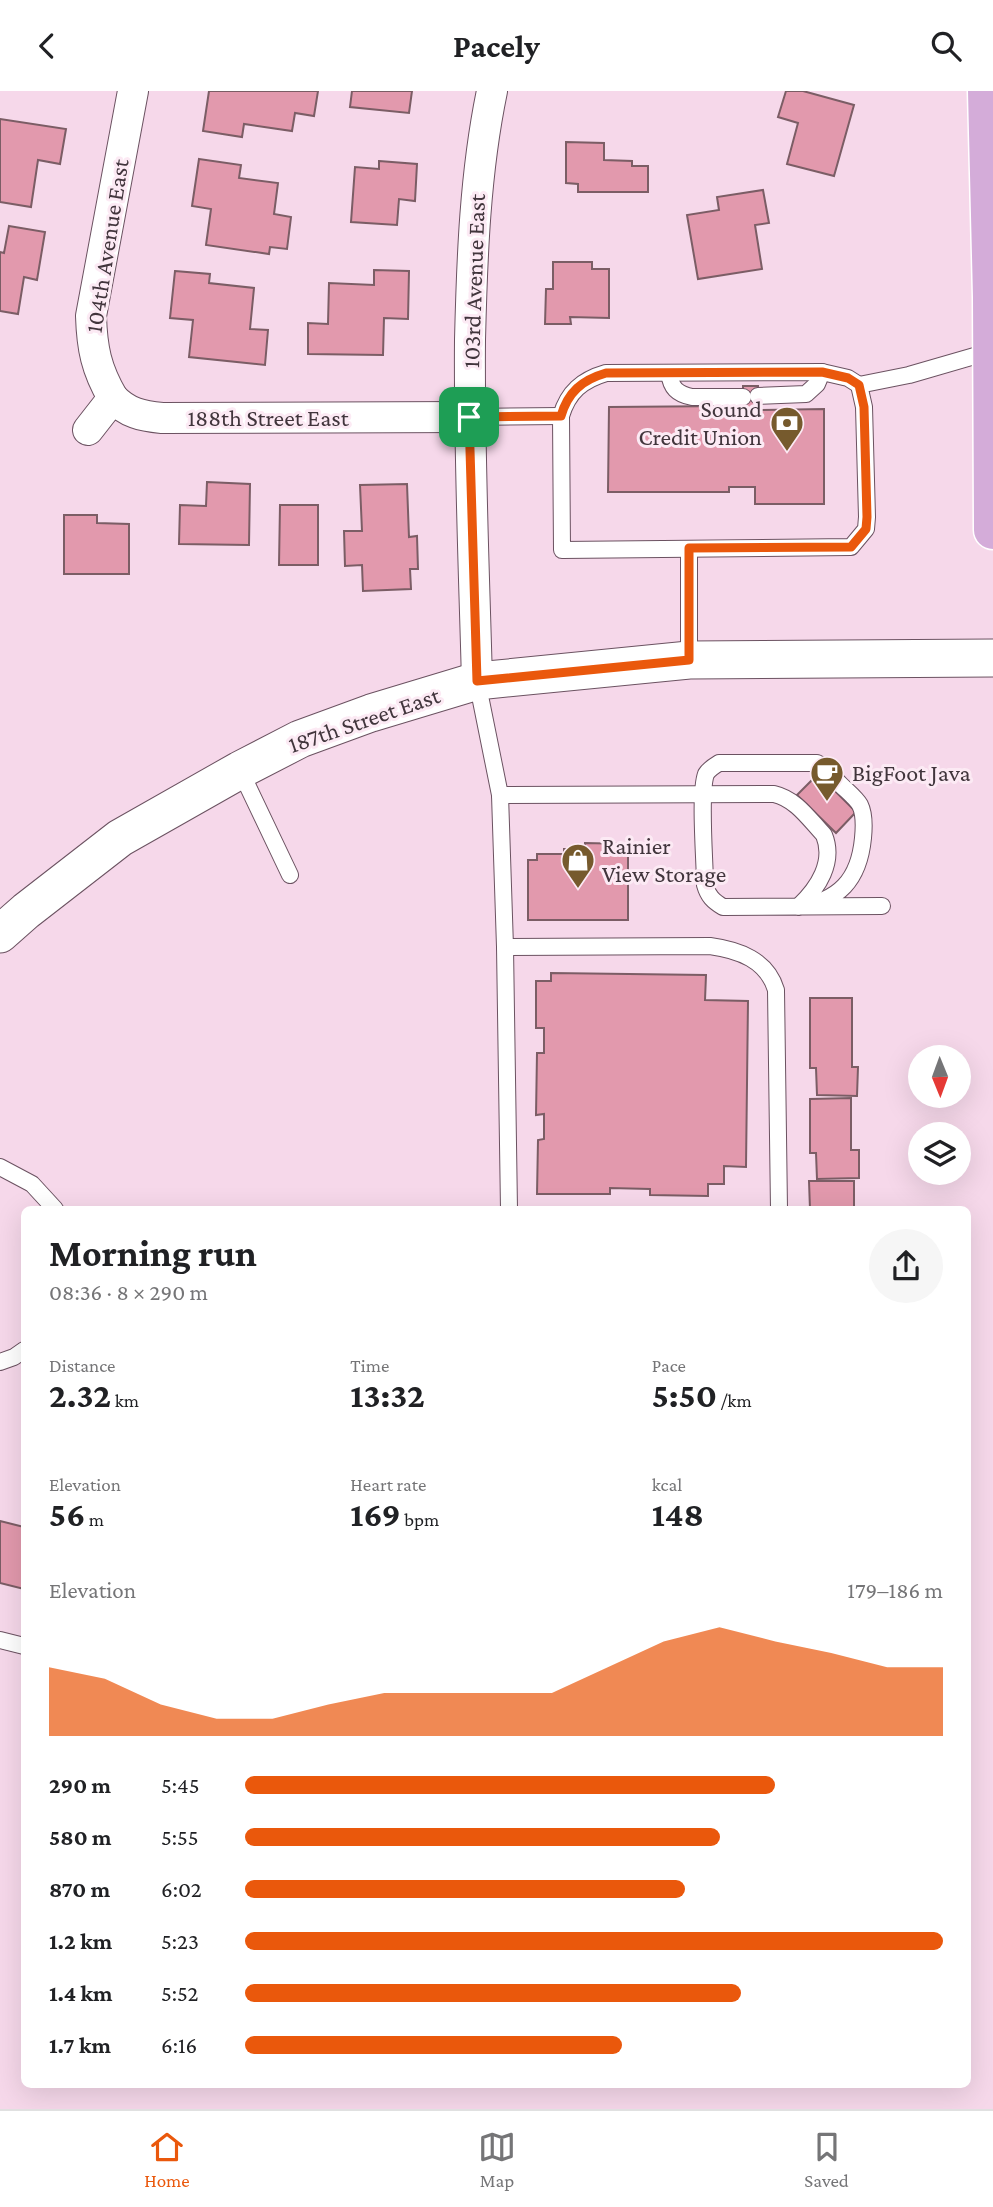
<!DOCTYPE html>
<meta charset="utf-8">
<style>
:root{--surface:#fff;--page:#f6f6f6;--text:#202124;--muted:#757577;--line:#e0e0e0;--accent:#ea580c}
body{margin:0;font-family:"Crimson Pro",serif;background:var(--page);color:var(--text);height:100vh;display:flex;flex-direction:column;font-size:26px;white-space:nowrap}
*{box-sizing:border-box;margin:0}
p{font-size:23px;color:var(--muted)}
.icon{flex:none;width:38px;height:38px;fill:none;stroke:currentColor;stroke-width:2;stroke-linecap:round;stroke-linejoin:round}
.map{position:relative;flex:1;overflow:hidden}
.panel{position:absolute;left:21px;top:1115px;width:950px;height:882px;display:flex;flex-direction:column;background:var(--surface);border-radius:10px;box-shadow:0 7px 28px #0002}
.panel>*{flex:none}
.needle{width:46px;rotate:179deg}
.controls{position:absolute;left:908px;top:954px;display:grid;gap:14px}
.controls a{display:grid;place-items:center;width:63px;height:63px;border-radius:50%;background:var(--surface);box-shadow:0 7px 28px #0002;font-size:35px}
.pin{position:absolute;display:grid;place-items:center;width:60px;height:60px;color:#fff;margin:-30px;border-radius:14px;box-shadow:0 4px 10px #0006}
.round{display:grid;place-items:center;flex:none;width:74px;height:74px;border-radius:37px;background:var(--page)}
.head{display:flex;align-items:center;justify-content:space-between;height:119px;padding:0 28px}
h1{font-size:38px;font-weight:700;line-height:52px}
.metrics{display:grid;grid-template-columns:repeat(3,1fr);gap:10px;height:119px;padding:7px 28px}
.metrics div{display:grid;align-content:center}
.metrics b{font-size:35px;font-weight:700}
.metrics small{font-size:19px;font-weight:400}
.metrics p{font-size:19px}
.chart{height:196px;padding:14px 28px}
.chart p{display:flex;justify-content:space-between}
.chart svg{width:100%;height:126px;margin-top:7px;fill:var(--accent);opacity:.7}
ul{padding:0 28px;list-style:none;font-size:23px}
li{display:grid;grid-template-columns:112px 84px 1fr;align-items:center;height:52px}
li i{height:18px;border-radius:9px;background:var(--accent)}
header{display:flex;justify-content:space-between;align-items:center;height:91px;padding:0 28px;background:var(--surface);font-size:32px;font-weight:700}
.tab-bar{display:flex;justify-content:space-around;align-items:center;height:98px;border-top:2px solid var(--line);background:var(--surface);font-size:19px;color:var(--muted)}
.tab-bar a{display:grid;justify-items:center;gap:4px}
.tab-bar .selected{color:var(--accent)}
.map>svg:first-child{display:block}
</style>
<header><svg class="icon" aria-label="back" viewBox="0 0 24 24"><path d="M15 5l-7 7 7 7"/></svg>Pacely<svg class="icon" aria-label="search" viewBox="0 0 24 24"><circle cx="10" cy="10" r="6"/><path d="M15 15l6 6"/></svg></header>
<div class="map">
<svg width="993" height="2018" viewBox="0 0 993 2018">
<rect width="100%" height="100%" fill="#f6d8ea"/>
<g fill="#e299ad" stroke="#7b5d65" stroke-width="2">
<path d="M209,0H318L314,25L295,22L292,40L244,33L242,46L203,40Z"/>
<path d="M352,0H412L409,22L350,16Z"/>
<path d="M786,0H803L854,14L834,85L787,73L798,32L778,26Z"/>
<path d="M0,28L66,38L60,73L38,69L31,116L0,111Z"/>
<path d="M566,51L604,52V69L632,70V75H648V101H578V93L566,92Z"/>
<path d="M199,68L241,74L239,87L278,92L274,123L291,126L287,158L270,156L269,163L206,154L211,118L192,115Z"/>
<path d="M379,70L417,73L415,110L399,108L397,134L351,131L355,76L379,78Z"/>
<path d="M763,99L769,132L755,134L762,178L698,188L687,124L719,119L717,106Z"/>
<path d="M9,135L45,141L37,189L24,186L18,223L0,220V161L4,162Z"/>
<path d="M553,171H592V178H609V227L570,226L571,233H545L546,198H553Z"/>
<path d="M374,179L409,180L408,228L384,227L383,264L308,263V232L328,233L329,192L374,194Z"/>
<path d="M175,180L210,183L209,192L254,197L250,238L268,239L265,274L189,266L193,229L170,227Z"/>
<path d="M743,295H758V319L824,318V413H755V396H729V401H608L609,316L729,315V325L743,324Z"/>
<path d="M207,391L250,393L249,454L179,453L180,414L206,415Z"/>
<path d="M407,393L409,446L417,445L418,478H410L411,498L363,500L362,474L345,475L344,440H362L360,394Z"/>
<path d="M280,414H318V474H279Z"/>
<path d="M64,424H97V432L129,433V483H64Z"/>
<path d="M818,683L856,721L836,742L797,704Z"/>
<path d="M585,752L628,753V829H528V769H537V763H564V758H585Z"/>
<path d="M551,882L706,884L705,909L748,910L746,1076L724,1075V1093H708V1105L650,1104V1098L610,1097V1103H537L538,1049L544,1048V1023L536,1024L537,962H544V937H536V890H551Z"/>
<path d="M810,907H852V976H858L857,1005L817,1004L816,977H810Z"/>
<path d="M851,1007V1059H859V1087L817,1088L816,1062H810V1008Z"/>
<path d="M809,1090H854V1118H810Z"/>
<path d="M0,1430L24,1436V1498L0,1492Z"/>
</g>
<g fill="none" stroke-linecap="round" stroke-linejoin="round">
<defs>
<g id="service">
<path d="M822,281L848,287L859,294L864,316L867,426L866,438L851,456L562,459L561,325C568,301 582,289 606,282Z"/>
<path d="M669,282C671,297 677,303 692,306H743"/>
<path d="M859,294L909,284L992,260"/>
<path d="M758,305L806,303L817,293L822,281"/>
<path d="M469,326L561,325"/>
<path d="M689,458V569"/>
<path d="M477,590L500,704L505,856L509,1118"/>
<path d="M240,679L290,784"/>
<path d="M500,704L774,703C796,708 809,728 824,744C835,771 818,797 799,815"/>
<path d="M798,816C839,810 859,789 863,747C864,737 865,724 860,714C856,707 847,700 841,694C833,686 827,677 817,672H719C714,675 709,678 706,683C699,702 705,770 705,794C708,805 713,810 723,816L882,815"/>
<path d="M505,856L710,855C739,859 767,869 776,899L779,1118"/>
<path d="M0,1076L32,1093L55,1118"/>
<path d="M0,1271L14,1266L24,1259"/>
<path d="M0,1549L24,1555"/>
</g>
<g id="minor">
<path d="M113,307C96,278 92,257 91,225L133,0"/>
<path d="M88,339L113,307C127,322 142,325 162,327L469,326"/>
<path d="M477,590C474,477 469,363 470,249C472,166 475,82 492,0"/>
</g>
<path id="tertiary" d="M0,843L26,820L120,747L240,679L300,648L371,622L477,590L689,569L993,567"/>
<path id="primary" d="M987,0L992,206L993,439"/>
</defs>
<use href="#service" stroke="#6b5261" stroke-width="18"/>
<use href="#minor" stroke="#6b5261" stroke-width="32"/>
<use href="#tertiary" stroke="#6b5261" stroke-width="39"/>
<use href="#primary" stroke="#fff" stroke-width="41"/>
<use href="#service" stroke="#fff" stroke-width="16"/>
<use href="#minor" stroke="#fff" stroke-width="30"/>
<use href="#tertiary" stroke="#fff" stroke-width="37"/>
<use href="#primary" stroke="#d4acd9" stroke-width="38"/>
</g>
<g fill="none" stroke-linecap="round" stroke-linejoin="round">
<defs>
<path id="route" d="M822,281L848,287L859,294L864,316L867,426L866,438L851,456L689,457V569L477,590L469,326L561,325C568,301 582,289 606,282Z"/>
</defs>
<use href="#route" stroke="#fff" stroke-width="14"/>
<use href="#route" stroke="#ea580c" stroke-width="9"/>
</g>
<defs>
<symbol id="bank-pin" viewBox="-11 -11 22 30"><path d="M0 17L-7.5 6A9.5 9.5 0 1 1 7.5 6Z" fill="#765a2d" stroke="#fceaf4"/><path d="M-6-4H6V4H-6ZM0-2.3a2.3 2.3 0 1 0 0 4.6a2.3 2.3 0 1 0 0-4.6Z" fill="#fff"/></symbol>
<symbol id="cafe-pin" viewBox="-11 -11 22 30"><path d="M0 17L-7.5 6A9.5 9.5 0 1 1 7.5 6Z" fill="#765a2d" stroke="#fceaf4"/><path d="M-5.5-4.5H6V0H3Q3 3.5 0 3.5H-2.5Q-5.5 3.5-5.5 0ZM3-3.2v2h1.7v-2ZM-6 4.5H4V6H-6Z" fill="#fff"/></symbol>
<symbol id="shop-pin" viewBox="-11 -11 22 30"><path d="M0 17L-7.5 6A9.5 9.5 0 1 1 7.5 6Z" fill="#765a2d" stroke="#fceaf4"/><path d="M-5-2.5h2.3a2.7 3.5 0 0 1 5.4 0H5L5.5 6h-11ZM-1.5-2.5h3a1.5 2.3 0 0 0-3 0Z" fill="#fff"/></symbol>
</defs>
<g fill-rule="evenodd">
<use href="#bank-pin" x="768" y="313" width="38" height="52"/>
<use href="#cafe-pin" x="808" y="663" width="38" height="52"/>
<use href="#shop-pin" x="559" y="750" width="38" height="52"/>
</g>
<g text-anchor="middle" stroke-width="6" stroke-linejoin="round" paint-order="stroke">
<g font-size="24" fill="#41353c" stroke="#fceaf4">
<text transform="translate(107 155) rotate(-81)" y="8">104th Avenue East</text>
<text transform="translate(474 190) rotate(-88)" y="8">103rd Avenue East</text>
<text x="268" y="335">188th Street East</text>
<text transform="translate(364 629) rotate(-19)" y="8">187th Street East</text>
</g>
<g font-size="24" fill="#41353c" stroke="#fceaf4" text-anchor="start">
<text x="762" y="326" text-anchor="end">Sound<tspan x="762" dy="28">Credit Union</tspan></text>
<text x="852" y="690">BigFoot Java</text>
<text x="602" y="763">Rainier<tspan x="602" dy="28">View Storage</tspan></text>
</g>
</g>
</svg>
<div class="controls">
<a><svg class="needle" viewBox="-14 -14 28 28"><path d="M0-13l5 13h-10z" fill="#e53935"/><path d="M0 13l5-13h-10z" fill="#757577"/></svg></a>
<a><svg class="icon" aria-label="layers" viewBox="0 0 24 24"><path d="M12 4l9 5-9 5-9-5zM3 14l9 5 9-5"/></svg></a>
</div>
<div class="pin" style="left:469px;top:326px;background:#1e9e55"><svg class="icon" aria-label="arrive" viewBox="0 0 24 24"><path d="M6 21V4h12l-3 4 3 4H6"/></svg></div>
<section class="panel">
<div class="head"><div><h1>Morning run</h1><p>08:36 · 8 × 290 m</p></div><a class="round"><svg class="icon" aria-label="share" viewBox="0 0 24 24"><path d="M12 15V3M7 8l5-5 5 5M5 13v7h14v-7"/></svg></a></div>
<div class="metrics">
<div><p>Distance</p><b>2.32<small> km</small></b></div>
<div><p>Time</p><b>13:32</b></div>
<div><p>Pace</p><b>5:50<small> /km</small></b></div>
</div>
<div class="metrics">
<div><p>Elevation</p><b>56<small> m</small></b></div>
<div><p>Heart rate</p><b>169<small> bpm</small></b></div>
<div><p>kcal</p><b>148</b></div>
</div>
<div class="chart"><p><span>Elevation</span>179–186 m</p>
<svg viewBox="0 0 160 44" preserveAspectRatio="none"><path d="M0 44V20L10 24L20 33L30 38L40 38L50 33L60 29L70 29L80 29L90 29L100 20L110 11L120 6L130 11L140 15L150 20L160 20V44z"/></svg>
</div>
<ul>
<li><b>290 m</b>5:45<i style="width:76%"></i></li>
<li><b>580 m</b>5:55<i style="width:68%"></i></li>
<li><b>870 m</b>6:02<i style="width:63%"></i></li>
<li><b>1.2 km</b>5:23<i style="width:100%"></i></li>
<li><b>1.4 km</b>5:52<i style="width:71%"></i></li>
<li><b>1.7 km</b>6:16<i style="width:54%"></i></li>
</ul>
</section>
</div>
<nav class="tab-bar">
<a class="selected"><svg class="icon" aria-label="home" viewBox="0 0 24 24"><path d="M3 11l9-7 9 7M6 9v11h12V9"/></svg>Home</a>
<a><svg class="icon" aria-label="map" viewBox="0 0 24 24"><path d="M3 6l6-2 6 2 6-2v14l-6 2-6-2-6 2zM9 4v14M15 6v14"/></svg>Map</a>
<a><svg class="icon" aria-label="saved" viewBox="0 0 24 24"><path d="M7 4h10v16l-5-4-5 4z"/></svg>Saved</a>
</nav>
